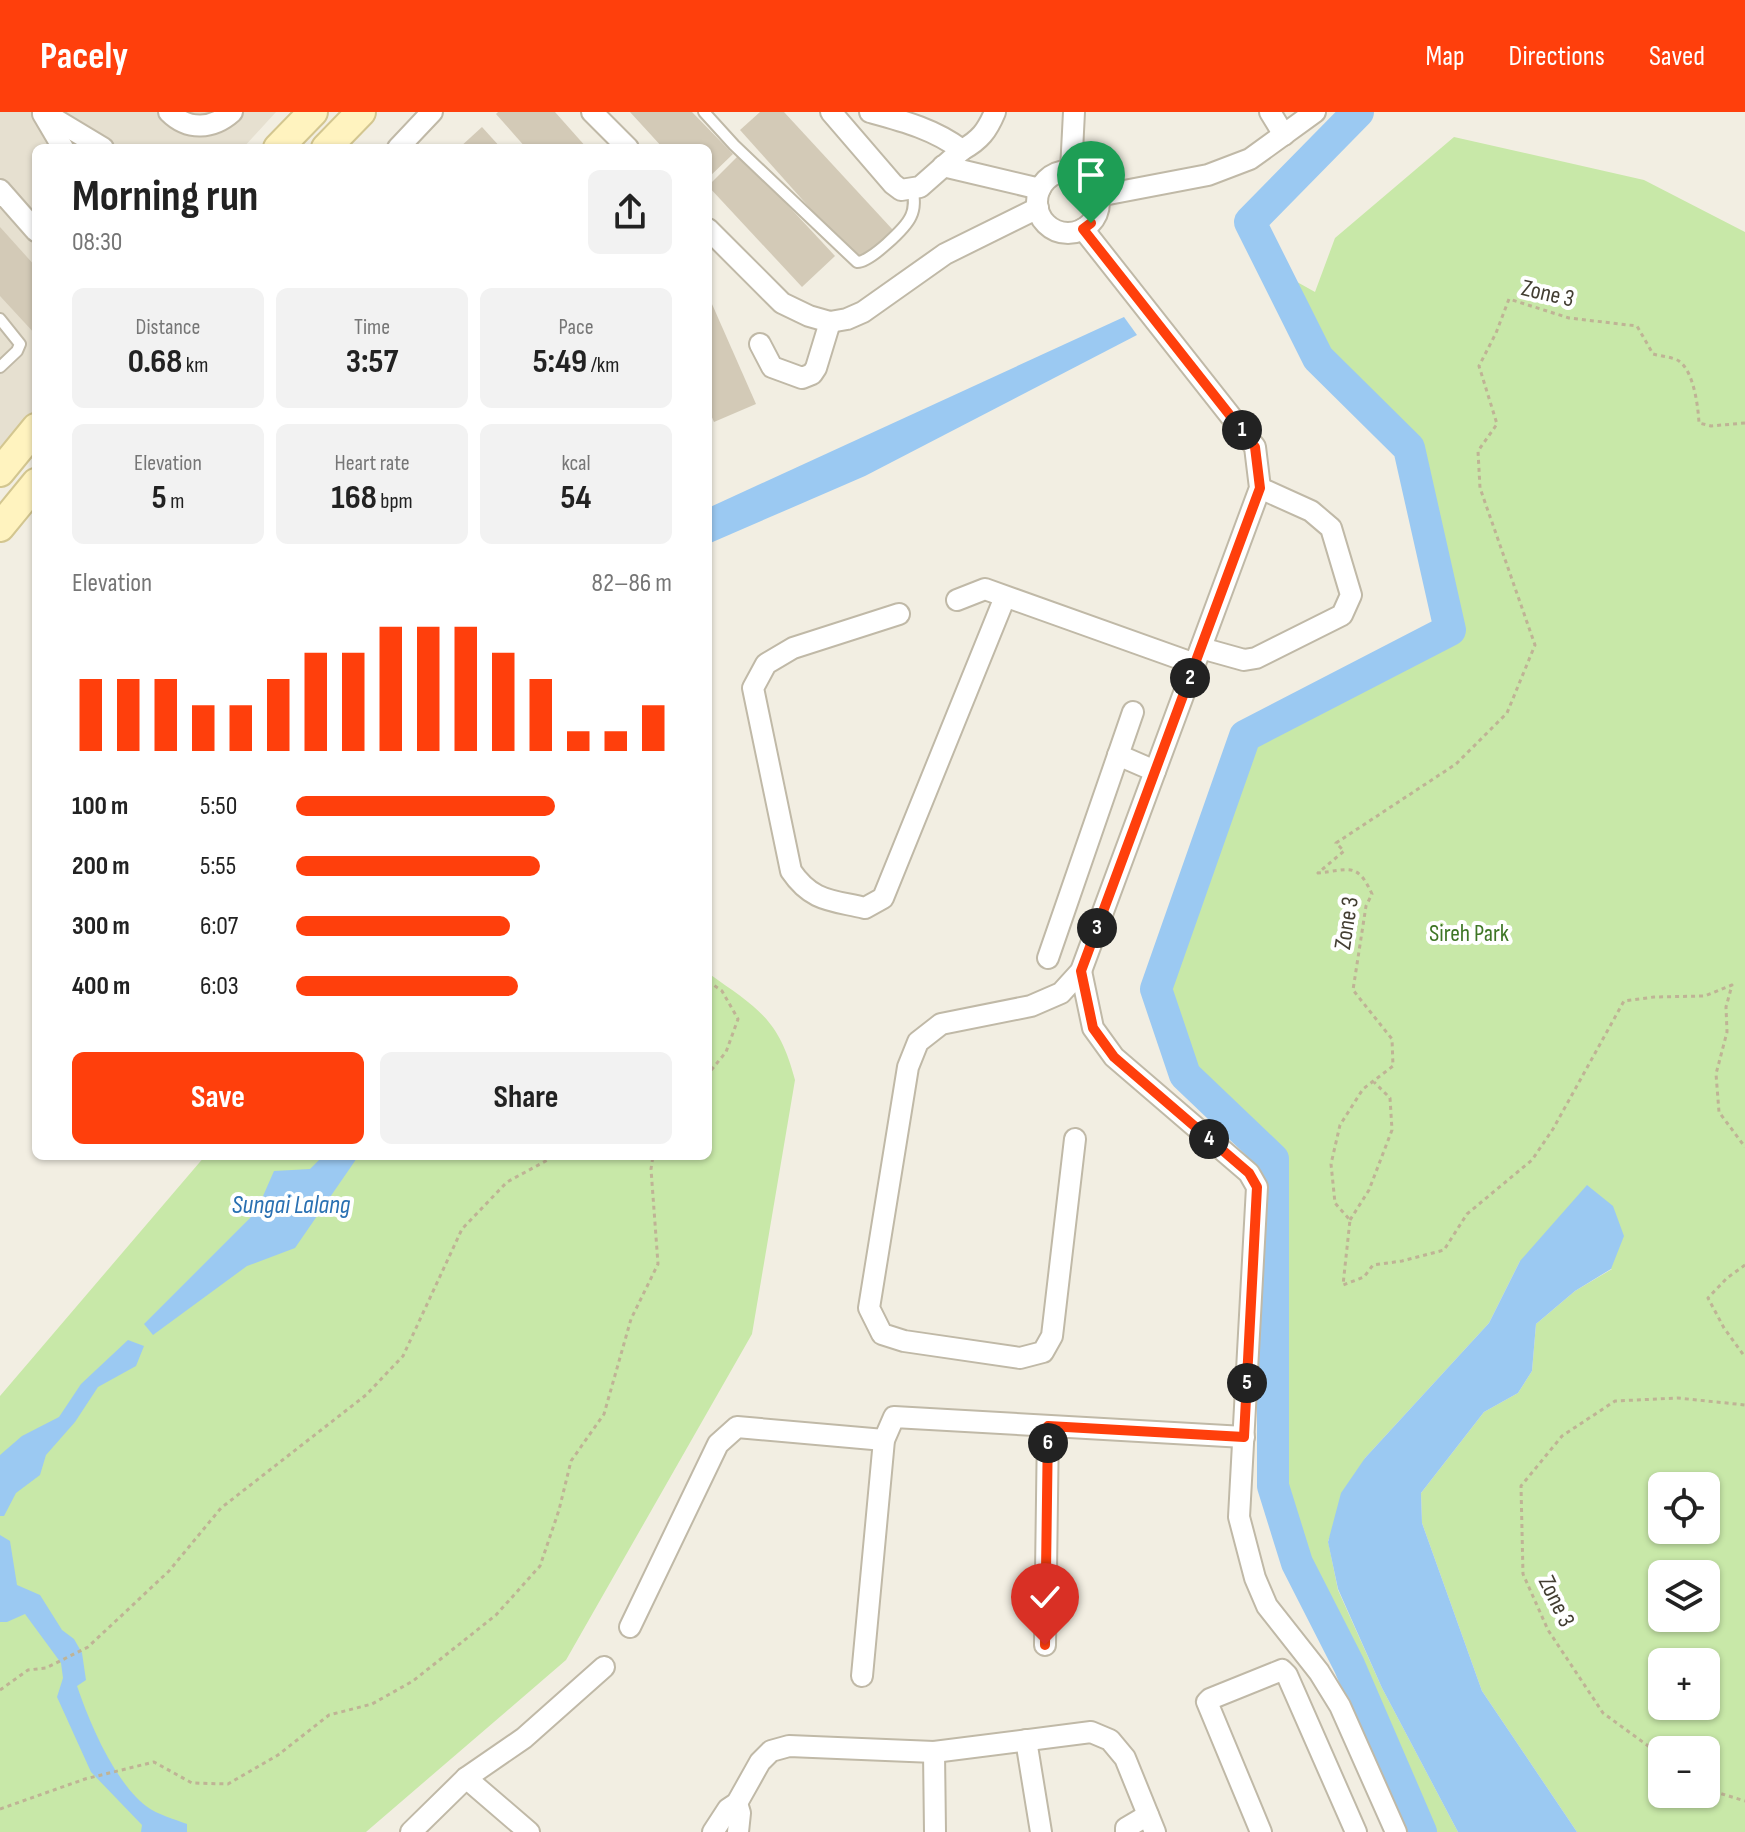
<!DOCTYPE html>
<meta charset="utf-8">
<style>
:root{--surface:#fff;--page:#f2f2f2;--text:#222;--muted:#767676;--accent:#ff3f0c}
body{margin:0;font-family:"Sofia Sans Condensed",sans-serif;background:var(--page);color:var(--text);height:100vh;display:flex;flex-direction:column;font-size:30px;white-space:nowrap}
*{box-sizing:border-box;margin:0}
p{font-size:26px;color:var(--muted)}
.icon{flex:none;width:44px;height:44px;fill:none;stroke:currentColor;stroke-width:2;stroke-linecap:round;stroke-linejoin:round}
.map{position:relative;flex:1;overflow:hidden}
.side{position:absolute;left:32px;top:32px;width:680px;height:1016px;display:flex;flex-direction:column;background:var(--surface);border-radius:12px;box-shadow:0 2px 6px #0004}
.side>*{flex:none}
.tools{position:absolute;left:1648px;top:1360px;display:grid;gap:16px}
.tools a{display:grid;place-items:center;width:72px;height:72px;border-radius:12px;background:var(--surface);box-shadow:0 2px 6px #0004;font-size:40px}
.pin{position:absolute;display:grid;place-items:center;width:68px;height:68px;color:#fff;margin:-82px -34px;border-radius:50% 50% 50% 0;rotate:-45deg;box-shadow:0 0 8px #0007}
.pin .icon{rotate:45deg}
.km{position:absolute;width:40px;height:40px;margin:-20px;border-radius:50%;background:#222;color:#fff;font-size:22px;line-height:40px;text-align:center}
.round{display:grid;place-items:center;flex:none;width:84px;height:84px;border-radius:12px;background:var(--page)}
.head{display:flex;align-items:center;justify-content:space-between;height:136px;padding:0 40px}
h1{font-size:44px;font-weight:700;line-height:60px}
.figures{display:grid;grid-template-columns:repeat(3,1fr);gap:12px;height:136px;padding:8px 40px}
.figures div{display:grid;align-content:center;border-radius:12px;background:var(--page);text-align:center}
.figures b{font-size:34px;font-weight:700}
.figures small{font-size:22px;font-weight:400}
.figures p{font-size:22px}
.chart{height:224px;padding:16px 40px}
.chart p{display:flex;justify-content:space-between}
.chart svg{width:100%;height:144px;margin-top:8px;stroke:var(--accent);stroke-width:6}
.action{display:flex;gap:16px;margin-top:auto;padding:16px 40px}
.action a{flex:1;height:92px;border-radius:12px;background:var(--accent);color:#fff;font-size:32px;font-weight:700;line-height:92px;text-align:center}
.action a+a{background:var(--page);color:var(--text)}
ul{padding:0 40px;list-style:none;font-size:26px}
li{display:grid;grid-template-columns:128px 96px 1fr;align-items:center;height:60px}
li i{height:20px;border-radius:10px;background:var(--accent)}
header{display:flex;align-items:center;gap:48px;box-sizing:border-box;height:112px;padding:0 40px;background:var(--accent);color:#fff}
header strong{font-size:38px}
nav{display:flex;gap:44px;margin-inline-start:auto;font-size:28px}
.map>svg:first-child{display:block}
</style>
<header>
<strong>Pacely</strong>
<nav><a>Map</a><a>Directions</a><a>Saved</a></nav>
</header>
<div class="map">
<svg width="1745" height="1720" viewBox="0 0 1745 1720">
<rect width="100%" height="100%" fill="#f2eee2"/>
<path fill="#e6e0d0" d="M0,0H276L243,36H36V299L0,345Z"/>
<g fill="#c8e8a8" fill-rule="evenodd">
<path d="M1454,25L1644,68L1745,120V1720H1577L1482,1579L1422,1411L1421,1381L1484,1300L1518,1281L1532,1259L1536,1212L1575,1179L1612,1157L1520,1149L1489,1211L1365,1346L1328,1429L1338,1478L1382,1576L1458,1720H1421L1349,1553L1297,1451L1273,1374V1047L1185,963L1156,877L1245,624L1450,518L1409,336L1318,246L1272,156L1315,180L1335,126ZM1662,1374H1706V1418H1662ZM1662,1462H1706V1506H1662ZM1662,1550H1706V1594H1662ZM1662,1638H1706V1682H1662Z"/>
<path d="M708,861C757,896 779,906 795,968L752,1222L566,1548L366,1720H0V1284L205,1044H708Z"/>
</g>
<g fill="#9bc9f2">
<path d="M1124,205L1137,223L865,364L708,432V396Z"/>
<path d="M323,1044H361L357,1046L295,1136L247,1154L153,1223L144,1212L256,1100L274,1059L310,1057Z"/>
<path d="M1587,1073L1613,1094L1624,1124L1611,1157L1575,1179L1536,1212L1532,1259L1518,1281L1484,1300L1421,1381L1422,1411L1482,1579L1577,1720H1458L1382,1576L1338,1477L1328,1430L1341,1381L1365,1346L1489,1211L1520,1149Z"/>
<path d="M128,1228L144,1234L136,1254L98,1275L75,1310L46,1343L40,1363L16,1381L4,1404H0V1343L22,1324L59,1305L81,1272Z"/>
<path d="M0,1423L10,1429L17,1473L40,1483L62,1518L74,1527L82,1541L86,1568L77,1574C90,1612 114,1669 146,1694C158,1703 174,1707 187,1712V1720H141L142,1713L91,1660L57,1585L63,1566L61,1551L25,1502L7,1510H0Z"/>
</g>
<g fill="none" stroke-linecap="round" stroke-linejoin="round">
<path stroke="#9bc9f2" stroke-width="32" d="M1358,0L1250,110L1318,246L1409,336L1450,518L1245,624L1156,877L1185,963L1273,1047V1374L1297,1451L1349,1553L1421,1720"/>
</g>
<g fill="#d3cab7">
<path d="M498,0H555L587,36H526L496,2Z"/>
<path d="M630,0H692L733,42L708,66V36H663Z"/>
<path d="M760,0H784L893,118L862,149L833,122L740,18Z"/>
<path d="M482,15L501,36H459Z"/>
<path d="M740,42L835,144L802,175L708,74Z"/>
<path d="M0,115L36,155V223L0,184Z"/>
<path d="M708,183L756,292L714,310L708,296Z"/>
</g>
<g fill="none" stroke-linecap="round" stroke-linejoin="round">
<defs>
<g id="lane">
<path d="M704,0L734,33L857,150C869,151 906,116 911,104C915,96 914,87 913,78"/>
<path d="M0,207L20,232L17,239L0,255"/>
</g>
<g id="street">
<path d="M43,0L103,36"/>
<path d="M169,0C188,19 213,17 232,0"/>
<path d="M592,0L628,36"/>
<path d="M831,0L893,72L901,78L920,75L962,38C934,17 903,9 870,0"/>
<path d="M1270,0L1284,23"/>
<path d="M43,2L63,36"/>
<path d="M398,36L432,0"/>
<path d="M962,38C980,28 987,19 995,0"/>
<path d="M943,54L1040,77"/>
<path d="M1071,59L1074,0"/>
<circle cx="1068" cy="90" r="31"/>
<path d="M0,78L36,119"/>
<path d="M1098,84L1208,63L1250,47L1315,0"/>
<path d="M708,117L782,191L809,204L830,210L847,207L863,200L945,142L1038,96"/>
<path d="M760,232L772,255L802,266L812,262L816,256L830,210"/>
<path d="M957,488L985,477L1195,552"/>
<path d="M899,502L793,536L766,552L753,576L791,759C812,790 832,788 865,796L883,786L1005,485"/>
<path d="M1201,536L1244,548L1256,546L1342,503L1351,483L1331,416L1311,399L1260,376"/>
<path d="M1118,643L1155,659"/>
<path d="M1048,846L1133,600"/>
<path d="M1081,859L1093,916L1114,945L1249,1061L1257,1075L1239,1405L1255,1466L1267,1494L1319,1560L1340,1594L1396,1720"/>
<path d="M1075,1027L1052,1224L1043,1240L1020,1246L904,1229L882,1222L869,1196L908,955L918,930L941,912L1031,894L1061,881L1081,859L1260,376L1255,335L1083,117"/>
<path d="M630,1515L718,1332L737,1315L884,1328"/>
<path d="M1045,1533L1048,1314"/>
<path d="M862,1564L884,1328L894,1305L1244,1325"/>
<path d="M1026,1628L1041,1720"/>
<path d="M934,1640L935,1720"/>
<path d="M466,1666L529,1720"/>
<path d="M737,1691L740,1701L738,1720"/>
<path d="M411,1720L466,1666L524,1626L604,1555"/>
<path d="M713,1720L728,1697L737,1691L760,1650L771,1639L789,1634L934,1640L1091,1620L1110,1628L1125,1646L1155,1720"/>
<path d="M1126,1720V1716L1148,1703"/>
<path d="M1261,1720L1207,1590L1210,1587L1282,1558L1287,1563L1356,1720"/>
</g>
<g id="secondary">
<path d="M278,36L313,0"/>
<path d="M326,36L361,0"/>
<path d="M0,360L36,316"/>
<path d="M0,415L36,371"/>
</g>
</defs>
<use href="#lane" stroke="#c0b9a7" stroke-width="14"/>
<use href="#street" stroke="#c0b9a7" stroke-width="24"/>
<use href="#secondary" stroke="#d3c690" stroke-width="32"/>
<g stroke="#bfb395" stroke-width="3" stroke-dasharray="4 4" stroke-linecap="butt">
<path d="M1745,311L1711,314L1699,311C1698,294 1694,260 1679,249C1673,245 1660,244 1653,242L1637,214L1569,206L1509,187L1496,221L1479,254L1497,312L1478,339L1480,376L1535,533L1507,601L1456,652L1336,731L1344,739L1318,761C1349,758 1357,749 1372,782L1366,794L1353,878L1392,927L1393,954L1363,977L1340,1013L1331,1052L1335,1091L1350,1108L1343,1173L1364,1165L1373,1153L1402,1149L1444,1138L1467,1102L1532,1048L1553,1017L1624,889L1654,885L1705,884L1732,873L1726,895L1727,920L1716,962L1719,1000L1745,1035"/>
<path d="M708,869L722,879L738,907L726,940L708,962"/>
<path d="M1350,1108L1369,1078L1392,1018L1390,986L1374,970"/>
<path d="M1745,1153L1727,1166L1708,1186L1724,1216L1745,1245"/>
<path d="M0,1578L28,1558L46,1556L88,1535L169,1459L221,1396L366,1283L403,1244L462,1117L507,1070L555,1044"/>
<path d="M1662,1644L1603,1601L1548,1518L1523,1462L1521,1374L1562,1324L1615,1289L1678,1286L1745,1293"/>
<path d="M1706,1677L1745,1689"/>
<path d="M0,1697L85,1667L154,1650L192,1671L228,1672L278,1643L329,1603L372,1592L413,1569L496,1503L540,1454L559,1398L571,1349L604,1302L631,1207L658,1152L651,1057L653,1044"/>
</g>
<use href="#lane" stroke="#fff" stroke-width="10"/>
<use href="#street" stroke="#fff" stroke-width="20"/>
<use href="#secondary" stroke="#fff3bf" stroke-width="28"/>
</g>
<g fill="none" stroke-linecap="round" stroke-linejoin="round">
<defs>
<path id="route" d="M1045,1533L1048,1314L1244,1325L1257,1075L1249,1061L1114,945L1093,916L1081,859L1260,376L1255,335L1083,117L1091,111"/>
</defs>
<use href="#route" stroke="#fff" stroke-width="16"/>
<use href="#route" stroke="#ff3f0c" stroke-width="10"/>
</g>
<g text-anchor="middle" stroke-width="8" stroke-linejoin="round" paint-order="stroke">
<g font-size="24" fill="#433e32" stroke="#fff">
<text transform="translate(1548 181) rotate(13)" y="8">Zone 3</text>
<text transform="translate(1346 811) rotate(-81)" y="8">Zone 3</text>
<text transform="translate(1557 1489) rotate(64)" y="8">Zone 3</text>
</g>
<g font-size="24" fill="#3e7625" stroke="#fff">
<text x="1469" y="829">Sireh Park</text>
</g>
<g font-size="26" font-style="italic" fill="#2970b2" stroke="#fff">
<text x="291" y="1101">Sungai Lalang</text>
</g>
</g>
</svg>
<div class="tools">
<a><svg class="icon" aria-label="locate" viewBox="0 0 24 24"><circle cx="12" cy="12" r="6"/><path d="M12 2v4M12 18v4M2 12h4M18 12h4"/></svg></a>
<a><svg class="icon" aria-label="layers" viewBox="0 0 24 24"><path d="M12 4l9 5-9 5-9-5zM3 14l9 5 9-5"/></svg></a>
<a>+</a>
<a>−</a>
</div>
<div class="pin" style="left:1091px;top:111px;background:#1e9e55"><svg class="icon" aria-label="arrive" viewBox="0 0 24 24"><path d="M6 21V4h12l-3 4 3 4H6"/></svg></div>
<div class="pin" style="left:1045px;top:1533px;background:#d93025"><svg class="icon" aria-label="check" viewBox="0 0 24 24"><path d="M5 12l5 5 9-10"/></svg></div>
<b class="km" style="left:1242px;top:318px">1</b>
<b class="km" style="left:1190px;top:566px">2</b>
<b class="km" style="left:1097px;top:816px">3</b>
<b class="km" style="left:1209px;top:1027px">4</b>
<b class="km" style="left:1247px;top:1271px">5</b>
<b class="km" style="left:1048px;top:1331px">6</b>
<section class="side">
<div class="head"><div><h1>Morning run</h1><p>08:30</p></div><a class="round"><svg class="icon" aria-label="share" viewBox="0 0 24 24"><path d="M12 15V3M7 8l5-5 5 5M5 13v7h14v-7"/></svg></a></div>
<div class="figures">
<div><p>Distance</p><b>0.68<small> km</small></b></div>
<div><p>Time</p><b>3:57</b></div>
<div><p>Pace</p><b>5:49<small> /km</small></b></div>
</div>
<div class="figures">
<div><p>Elevation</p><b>5<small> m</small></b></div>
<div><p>Heart rate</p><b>168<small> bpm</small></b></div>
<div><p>kcal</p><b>54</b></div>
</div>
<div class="chart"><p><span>Elevation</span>82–86 m</p>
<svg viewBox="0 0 160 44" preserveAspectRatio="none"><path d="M5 44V22M15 44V22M25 44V22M35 44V30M45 44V30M55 44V22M65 44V14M75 44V14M85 44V6M95 44V6M105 44V6M115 44V14M125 44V22M135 44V38M145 44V38M155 44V30"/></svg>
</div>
<ul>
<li><b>100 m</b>5:50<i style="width:69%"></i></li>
<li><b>200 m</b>5:55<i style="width:65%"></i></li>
<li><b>300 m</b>6:07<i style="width:57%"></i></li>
<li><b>400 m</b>6:03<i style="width:59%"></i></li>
</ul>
<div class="action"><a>Save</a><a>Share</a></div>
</section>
</div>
